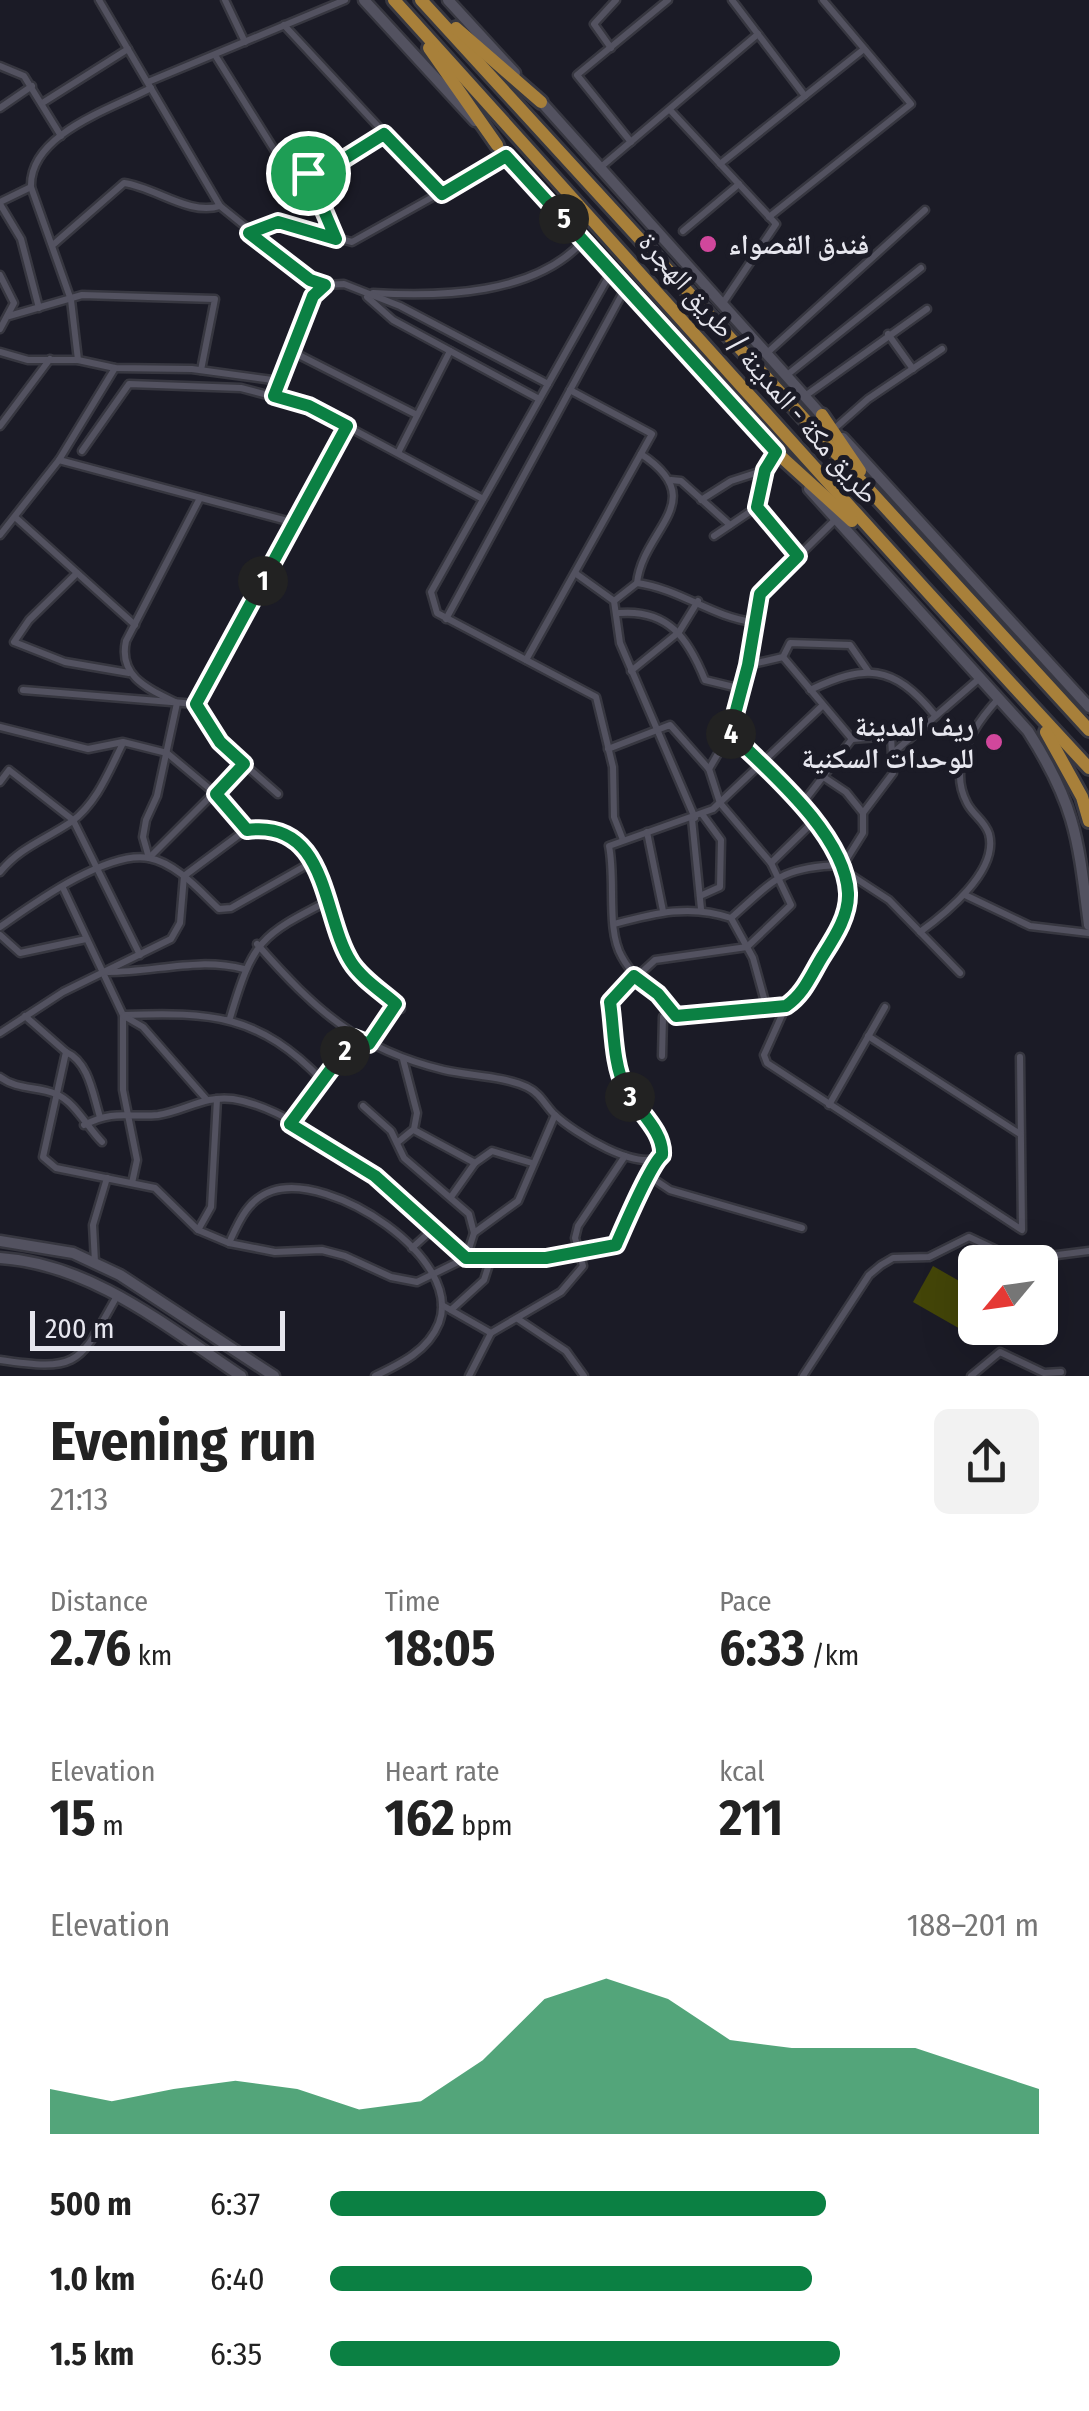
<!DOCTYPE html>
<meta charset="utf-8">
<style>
:root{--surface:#fff;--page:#f2f2f2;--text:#222;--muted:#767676;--accent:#0b8043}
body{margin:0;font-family:"Fira Sans Condensed","Noto Naskh Arabic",sans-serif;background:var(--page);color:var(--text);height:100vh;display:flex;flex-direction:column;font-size:38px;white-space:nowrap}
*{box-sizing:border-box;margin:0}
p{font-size:32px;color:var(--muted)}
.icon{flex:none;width:55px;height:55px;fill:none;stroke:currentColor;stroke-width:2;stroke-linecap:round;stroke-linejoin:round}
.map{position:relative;height:1376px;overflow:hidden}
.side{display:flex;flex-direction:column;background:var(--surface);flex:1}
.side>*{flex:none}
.needle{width:65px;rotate:241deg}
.tools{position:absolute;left:958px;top:1245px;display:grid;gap:20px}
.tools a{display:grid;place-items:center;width:100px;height:100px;border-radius:15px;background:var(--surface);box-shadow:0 10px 40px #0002;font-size:50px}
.scale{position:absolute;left:30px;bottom:25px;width:255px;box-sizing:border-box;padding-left:10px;border:5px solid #e6e6ee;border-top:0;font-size:28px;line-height:35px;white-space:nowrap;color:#e6e6ee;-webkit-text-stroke:8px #1b1b26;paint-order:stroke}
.pin{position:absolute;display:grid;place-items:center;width:85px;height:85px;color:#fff;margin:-42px;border:5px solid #fff;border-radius:50%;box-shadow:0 2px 10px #0007}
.km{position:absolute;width:50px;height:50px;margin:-25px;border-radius:50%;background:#222;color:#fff;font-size:28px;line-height:50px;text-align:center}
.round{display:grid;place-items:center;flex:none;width:105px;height:105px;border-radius:15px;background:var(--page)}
.overview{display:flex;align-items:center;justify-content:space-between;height:170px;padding:0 50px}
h1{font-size:55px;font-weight:700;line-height:75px}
.stats{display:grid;grid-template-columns:repeat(3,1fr);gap:15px;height:170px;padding:10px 50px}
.stats div{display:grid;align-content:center}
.stats b{font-size:50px;font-weight:700}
.stats small{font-size:28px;font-weight:400}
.stats p{font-size:28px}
.chart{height:280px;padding:20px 50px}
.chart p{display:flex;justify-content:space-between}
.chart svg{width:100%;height:180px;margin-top:10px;fill:var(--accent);opacity:.7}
ul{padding:0 50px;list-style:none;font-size:32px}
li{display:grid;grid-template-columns:160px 120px 1fr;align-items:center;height:75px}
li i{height:25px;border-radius:12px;background:var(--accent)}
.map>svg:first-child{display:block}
</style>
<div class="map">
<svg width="1089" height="1376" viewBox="0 0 1089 1376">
<rect width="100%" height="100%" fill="#1b1b26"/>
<path fill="#434508" d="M933,1266L975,1290V1324L969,1334L913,1302Z"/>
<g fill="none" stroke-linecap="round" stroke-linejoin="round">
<defs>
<g id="street">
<path d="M99,0L220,206L310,279L325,285"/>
<path d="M225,0L245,42"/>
<path d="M732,0L805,96"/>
<path d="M284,25L441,194"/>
<path d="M611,48L594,24L616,0"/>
<path d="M215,55L285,167C325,177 351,155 384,134"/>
<path d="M0,66L24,76L61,136"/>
<path d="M148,82L345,0"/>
<path d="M44,102L128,49"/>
<path d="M0,108L32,86"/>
<path d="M671,111L776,224L723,303"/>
<path d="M631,142L577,75L668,0"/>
<path d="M720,164L864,49"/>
<path d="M601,167L758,34"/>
<path d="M308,173L336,238"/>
<path d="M0,202L31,187"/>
<path d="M0,204L21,239L39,308"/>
<path d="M769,217L911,104L823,0"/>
<path d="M683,231L739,184"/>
<path d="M249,233L278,223L352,242L506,156"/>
<path d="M54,244L124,183C155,187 189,216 220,206"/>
<path d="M611,272L431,592L437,613L596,697L613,767L614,817L623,840"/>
<path d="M0,275L14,303L0,329"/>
<path d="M373,293C440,297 535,295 583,241"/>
<path d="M367,297L393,320L539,399"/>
<path d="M9,316L82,295L215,299L201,370"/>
<path d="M888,334L913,369"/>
<path d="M291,351L417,415"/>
<path d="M0,352L28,360H78L115,368L192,369L280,381"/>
<path d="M767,353L925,210"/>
<path d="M78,360L71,300L31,187C29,134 111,109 151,88"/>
<path d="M787,375L921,268"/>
<path d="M274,396L313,296L325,285L344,284L400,306L548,384"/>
<path d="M805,396L927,309"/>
<path d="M0,426L50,359"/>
<path d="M834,429L868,399L942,349"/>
<path d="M82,451L129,384L241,388L309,406L483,499"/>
<path d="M398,453L450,351"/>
<path d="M59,460L295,523"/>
<path d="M671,480L681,481L730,525"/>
<path d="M701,500L731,481L765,470"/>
<path d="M757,507L798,556"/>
<path d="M15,517L135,625"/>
<path d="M0,535L59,460L115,368"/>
<path d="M714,536L757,507L765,470L775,454"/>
<path d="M77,573L29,620L14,642L65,662L129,673"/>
<path d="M575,573L614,601L620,643L695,818"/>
<path d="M637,583C643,528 712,501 641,454"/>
<path d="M614,601L637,583C680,589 712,617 753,622"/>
<path d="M619,613C668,609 688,638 705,680L742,689"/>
<path d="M446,619L626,287"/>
<path d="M783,657L790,643L850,645L868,671"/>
<path d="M526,660L652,434L570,390"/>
<path d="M748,665L783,657L852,739L802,804"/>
<path d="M631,671L679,632L698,601"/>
<path d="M23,690L196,704L220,743L278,794"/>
<path d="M810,690C865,664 893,664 934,714"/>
<path d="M196,704L347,426"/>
<path d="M0,727L88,749L123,742L167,753L216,794L247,829"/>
<path d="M893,753L981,677"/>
<path d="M709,769L730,733L748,665L760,594L835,520"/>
<path d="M825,778L846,792L863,813"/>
<path d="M0,782L9,770L73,820L140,955"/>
<path d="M692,819L701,909"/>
<path d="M647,832L663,911"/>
<path d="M150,857L244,763"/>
<path d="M149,858L143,837L146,820L157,796L177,703C149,689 118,677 126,641L200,498"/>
<path d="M771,863L813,822"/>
<path d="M843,865L863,833V813L893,773L891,736L852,739"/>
<path d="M843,870L889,900L960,973"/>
<path d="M0,872C19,848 46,839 71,822C97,803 109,771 123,743"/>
<path d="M63,888L123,1015V1090L137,1160L132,1183"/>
<path d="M965,895L1030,926L1089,933"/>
<path d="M700,896L720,887L721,840L702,814"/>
<path d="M731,918C775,879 781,867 841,865"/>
<path d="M614,924C656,913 690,904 731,918L753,958L767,1009"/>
<path d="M0,927C33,904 107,850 149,858C176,863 200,891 219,909L231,908L312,862"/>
<path d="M920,932C945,914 999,871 989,834C985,821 973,815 967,803C947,765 974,725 999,698"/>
<path d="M0,935L20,953L86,939"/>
<path d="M257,944C315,1010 357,1049 444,1070C470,1076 504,1076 527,1087C540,1093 545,1105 554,1114C574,1133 640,1174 662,1155V1146L622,1082L609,1002L655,960L747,947L791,905L771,863L720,803L709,769L670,725L608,749"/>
<path d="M108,972C155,972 198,957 244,969"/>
<path d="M786,1006L764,1055L767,1063L1022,1230L1020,1057"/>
<path d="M123,1015C212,1012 259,1014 323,1081"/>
<path d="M25,1016L66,1052L43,1157L56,1168L155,1188L198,1230L229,1243L275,1252L322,1250L345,1256L391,1277L417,1282L466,1258H546L615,1245L646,1189L653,1162"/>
<path d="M124,1016L143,1027L206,1099"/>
<path d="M676,1016C659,995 635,981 622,957C606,930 616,880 609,846L713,809L822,706"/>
<path d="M230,1018C253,941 259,936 330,900"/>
<path d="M0,1033L63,992L171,939L180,923L184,876L247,829L264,827L282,833L298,845L324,878L348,959L401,1009"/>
<path d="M868,1036L1020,1134"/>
<path d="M369,1045L396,1004"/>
<path d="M66,1052C89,1062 93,1095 100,1117"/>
<path d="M662,1056L663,1017L767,1009L800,997C813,970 836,944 845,915C864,851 771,773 730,733"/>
<path d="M0,1077C17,1090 37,1086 56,1094C75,1102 87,1127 102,1142"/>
<path d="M829,1105L885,1007"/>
<path d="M290,1123L353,1037"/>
<path d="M84,1125C116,1109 128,1118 158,1115C185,1111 205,1095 233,1099C306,1110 412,1209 466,1258L474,1233L469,1214L404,1158L391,1131L363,1106"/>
<path d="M414,1130L475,1163"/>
<path d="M398,1142L414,1129L417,1113L403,1059"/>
<path d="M649,1176L670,1190L802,1228"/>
<path d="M451,1197L475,1163L492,1151L532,1163"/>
<path d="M198,1230L211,1207L217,1099"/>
<path d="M474,1233L518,1201L555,1115"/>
<path d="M229,1243C239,1221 248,1199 272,1191C330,1171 464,1258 439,1323C428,1351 400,1364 375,1376"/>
<path d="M412,1248L433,1229"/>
<path d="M95,1262L93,1225L107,1178"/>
<path d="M442,1305L491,1333L561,1292L583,1266L575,1238L578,1226L625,1156"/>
<path d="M451,1310L484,1280L491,1258"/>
<path d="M518,1319L566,1351L584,1376"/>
<path d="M0,1360C81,1372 79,1363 117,1296"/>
<path d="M469,1376L491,1333"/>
<path d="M803,1376L869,1275L881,1265L893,1258L929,1257L969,1237L1018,1260L1089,1251"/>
<path d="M971,1376L1000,1352L1044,1373L1061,1372"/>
</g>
<g id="secondary">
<path d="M364,0L475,121"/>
<path d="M448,0L515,73"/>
<path d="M536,96L825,419"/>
<path d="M493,141L781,458"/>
<path d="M843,438L1089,707"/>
<path d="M809,489L1028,731C1076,806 1078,839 1089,925"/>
<path d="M0,1241L73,1253L120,1275L274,1376"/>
<path d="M0,1258C92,1264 167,1327 241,1376"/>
</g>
<g id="highway">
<path d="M394,0C626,256 854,515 1089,768"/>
<path d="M421,0L1089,730"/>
<path d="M456,28L541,102"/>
<path d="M429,48L497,145"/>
<path d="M822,415L860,471"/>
<path d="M776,452L852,521"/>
<path d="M1046,732L1082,797L1089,821"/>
</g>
</defs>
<use href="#street" stroke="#373740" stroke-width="11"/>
<use href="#secondary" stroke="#373740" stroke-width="15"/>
<use href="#highway" stroke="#373740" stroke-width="18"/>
<use href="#street" stroke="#535260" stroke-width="6"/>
<use href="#secondary" stroke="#535260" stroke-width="10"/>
<use href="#highway" stroke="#a8803a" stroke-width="12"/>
</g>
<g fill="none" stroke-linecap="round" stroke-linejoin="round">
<defs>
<path id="route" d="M384,134L442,194L506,156L776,452L765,470L757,507L798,556L760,594L748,665L730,733C769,771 845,835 848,893C849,916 834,938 822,957C811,975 804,994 786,1006L676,1016L658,994L634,976L610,1002C614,1028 613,1064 625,1087C635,1109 664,1130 662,1155C650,1165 624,1227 616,1245L546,1258H466L375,1176L290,1124L354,1038L369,1044L396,1004C381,991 361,978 351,962C322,917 329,819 247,830L216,794L244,764L220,742L196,704L347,426L309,406L274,396L313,296L325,285L310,280L249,233L278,222L336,239L308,173L336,164Z"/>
</defs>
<use href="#route" stroke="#fff" stroke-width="20"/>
<use href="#route" stroke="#0b8043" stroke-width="12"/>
</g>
<g fill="#d1479c" stroke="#1b1b26" stroke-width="4">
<circle cx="708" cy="244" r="10"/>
<circle cx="994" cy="742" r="10"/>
</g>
<g text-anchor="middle" stroke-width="10" stroke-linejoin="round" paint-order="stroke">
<g font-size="28" font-weight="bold" fill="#e6e6ee" stroke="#1b1b26" text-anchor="start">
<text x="728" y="254">فندق القصواء</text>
<text x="974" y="736" text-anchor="end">ريف المدينة<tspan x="974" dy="32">للوحدات السكنية</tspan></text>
</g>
<g font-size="28" fill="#e6e6ee" stroke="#1b1b26">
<text transform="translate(759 368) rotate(49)" y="10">طريق مكة - المدينة / طريق الهجرة</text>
</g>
</g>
</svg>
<div class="tools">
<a><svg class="needle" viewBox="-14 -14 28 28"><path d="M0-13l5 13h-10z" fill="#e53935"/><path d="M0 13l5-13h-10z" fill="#767676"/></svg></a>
</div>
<div class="scale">200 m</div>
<div class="pin" style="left:308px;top:173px;background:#1e9e55"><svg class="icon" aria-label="arrive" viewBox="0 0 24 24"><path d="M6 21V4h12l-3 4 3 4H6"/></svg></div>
<b class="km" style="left:263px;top:581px">1</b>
<b class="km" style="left:345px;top:1051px">2</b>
<b class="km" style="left:630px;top:1097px">3</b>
<b class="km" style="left:731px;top:734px">4</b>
<b class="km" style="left:564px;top:219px">5</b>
</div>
<section class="side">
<div class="overview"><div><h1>Evening run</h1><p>21:13</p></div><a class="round"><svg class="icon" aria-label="share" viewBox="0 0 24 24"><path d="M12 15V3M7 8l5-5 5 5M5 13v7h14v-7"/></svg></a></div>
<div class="stats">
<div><p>Distance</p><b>2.76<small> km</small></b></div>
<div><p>Time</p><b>18:05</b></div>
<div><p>Pace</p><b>6:33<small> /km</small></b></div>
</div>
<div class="stats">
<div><p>Elevation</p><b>15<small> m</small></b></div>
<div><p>Heart rate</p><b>162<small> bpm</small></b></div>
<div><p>kcal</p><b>211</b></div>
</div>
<div class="chart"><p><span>Elevation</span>188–201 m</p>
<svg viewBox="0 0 160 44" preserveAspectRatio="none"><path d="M0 44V33L10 36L20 33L30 31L40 33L50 38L60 36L70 26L80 11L90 6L100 11L110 21L120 23L130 23L140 23L150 28L160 33V44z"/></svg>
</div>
<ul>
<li><b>500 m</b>6:37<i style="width:70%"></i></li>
<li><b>1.0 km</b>6:40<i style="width:68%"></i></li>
<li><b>1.5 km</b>6:35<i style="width:72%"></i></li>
</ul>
</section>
